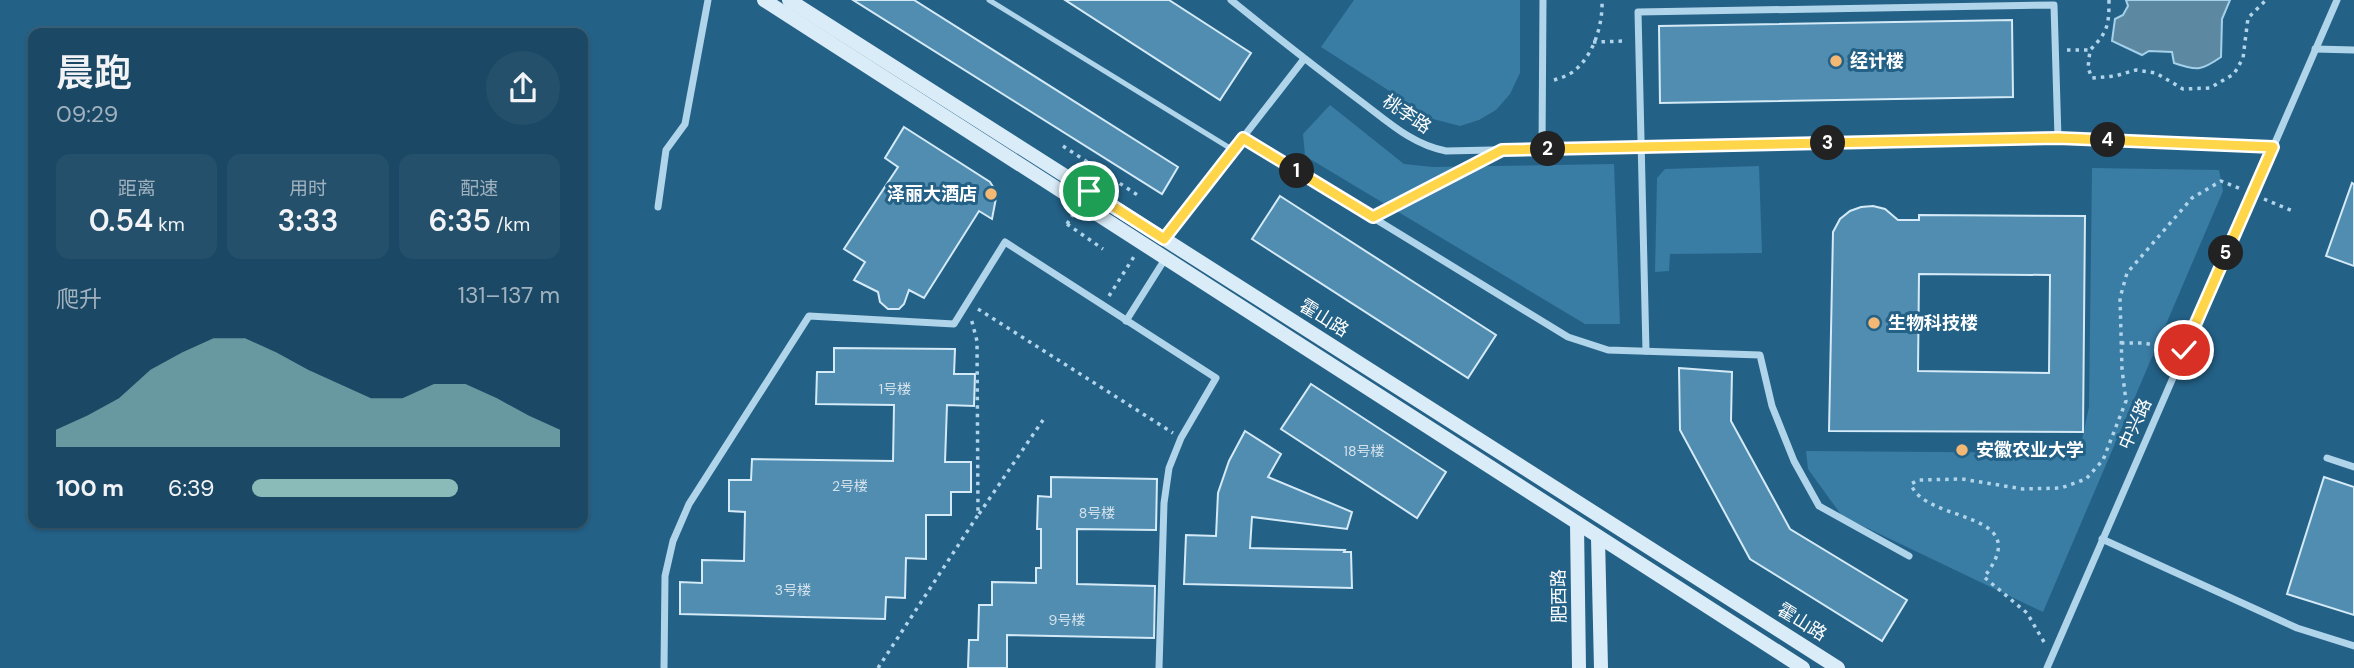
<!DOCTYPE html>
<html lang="zh">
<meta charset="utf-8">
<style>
:root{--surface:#1b4965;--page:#24506b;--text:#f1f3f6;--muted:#a0b2bf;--line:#396179;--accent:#8bbbb9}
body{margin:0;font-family:"DM Sans","Noto Sans SC",sans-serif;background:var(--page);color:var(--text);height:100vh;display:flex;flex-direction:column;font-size:26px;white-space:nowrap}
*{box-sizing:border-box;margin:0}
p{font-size:23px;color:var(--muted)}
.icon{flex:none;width:38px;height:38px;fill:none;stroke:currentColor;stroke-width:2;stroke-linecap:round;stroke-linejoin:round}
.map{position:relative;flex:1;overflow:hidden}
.drawer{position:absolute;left:28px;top:28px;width:560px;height:500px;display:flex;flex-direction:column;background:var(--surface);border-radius:14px;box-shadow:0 2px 5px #0004,0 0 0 2px var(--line)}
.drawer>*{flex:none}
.pin{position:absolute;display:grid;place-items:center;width:60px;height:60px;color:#fff;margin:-30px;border:4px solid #fff;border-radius:50%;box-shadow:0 2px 7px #0007}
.km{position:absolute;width:35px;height:35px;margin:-18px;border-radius:50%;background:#222;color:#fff;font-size:19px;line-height:35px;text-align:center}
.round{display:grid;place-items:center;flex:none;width:74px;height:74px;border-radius:37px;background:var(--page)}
.summary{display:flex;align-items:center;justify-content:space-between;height:119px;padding:0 28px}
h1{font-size:38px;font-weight:600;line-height:52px}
.metrics{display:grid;grid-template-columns:repeat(3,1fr);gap:10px;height:119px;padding:7px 28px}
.metrics div{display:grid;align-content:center;border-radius:14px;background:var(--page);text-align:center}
.metrics b{font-size:30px;font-weight:600}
.metrics small{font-size:19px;font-weight:400}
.metrics p{font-size:19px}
.chart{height:196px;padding:14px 28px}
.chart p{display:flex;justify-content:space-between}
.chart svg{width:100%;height:126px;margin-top:7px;fill:var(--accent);opacity:.7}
ul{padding:0 28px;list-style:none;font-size:23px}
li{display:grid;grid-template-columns:112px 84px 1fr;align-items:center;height:52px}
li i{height:18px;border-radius:9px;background:var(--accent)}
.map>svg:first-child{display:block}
</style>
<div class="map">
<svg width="2354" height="668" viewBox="0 0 2354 668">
<rect width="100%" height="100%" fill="#246187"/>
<g fill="#397ca4">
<path d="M1354,0H1520V73L1510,94L1496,110L1479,120L1460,126L1433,119L1321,47Z"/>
<path d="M1330,105L1404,164L1433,167L1614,164L1620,324H1585L1305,156L1303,134Z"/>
<path d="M1759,166L1762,253L1670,254L1669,271L1655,272L1657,178L1665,169Z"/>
<path d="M2092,168L2219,170L2223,191L2043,612L1842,516L1808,469L1806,451L2070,453L2081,444L2089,407Z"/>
</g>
<path fill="#5d88a1" stroke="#a4d1ea" stroke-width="2" d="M2126,0H2230L2222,19L2221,57C2201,71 2197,71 2174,63L2172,52L2149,51L2142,55L2112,41L2115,19L2123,15L2128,6Z"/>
<g fill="#518db1" stroke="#d4eaf7" stroke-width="2" fill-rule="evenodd">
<path d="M853,0H914L1178,167L1162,194Z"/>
<path d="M1065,0H1169L1251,53L1220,100Z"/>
<path d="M2012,20L2013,97L1660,103L1659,26Z"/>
<path d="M904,127L990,182L995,190L996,198L992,219L979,211L924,298L909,290L904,304L899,309H888L880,302L878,292L854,280L865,262L844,249L898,167L885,158Z"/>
<path d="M2352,183L2354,184V266L2326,256Z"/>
<path d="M1280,196L1496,335L1468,378L1252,239Z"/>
<path d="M1873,206L1885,209L1898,220H1919V215L2085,216L2083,432L1829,431L1833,232L1840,219L1850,211L1861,207ZM1919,274L2050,275L2049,373L1918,371Z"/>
<path d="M834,348L955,349L954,374H975L974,406L947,405L945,462H971V492H951V515H926V559L906,558L905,598L886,597L885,619L680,614V582L702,583V560L744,561L745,512L729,511V480H751L752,459L893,461L894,405L816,404L817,372H834Z"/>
<path d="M1679,368L1732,372L1731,421L1790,529L1907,600L1882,641L1750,559L1680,430Z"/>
<path d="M1311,384L1446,472L1417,518L1281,429Z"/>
<path d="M1245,431L1281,454L1268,477L1352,512L1347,529L1252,517L1250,548L1345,550L1344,552H1351L1352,588L1184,584L1186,535L1216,536L1218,493L1229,461Z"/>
<path d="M1051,477L1157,479L1156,530L1077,529V584L1155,586L1154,638L1007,635V668H968L969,640H978L979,605H992V582L1036,583V568H1041V529H1037L1038,496L1051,497Z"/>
<path d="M2324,477L2354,487V615L2287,594Z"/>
</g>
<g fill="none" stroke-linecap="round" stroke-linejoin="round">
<g stroke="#b0d4e9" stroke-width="3.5" stroke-dasharray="3.5 5" stroke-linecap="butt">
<path d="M2109,0C2109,25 2108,32 2090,50L2088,68L2092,78L2115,76L2136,70L2156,73L2183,89L2210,88L2234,74L2243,58L2248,18L2266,0"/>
<path d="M1593,42L1626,41"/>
<path d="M2067,50H2090"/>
<path d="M1554,80C1561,78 1569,75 1574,71C1594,55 1603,24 1602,0"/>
<path d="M1063,146L1139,196"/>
<path d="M2264,199L2295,212"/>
<path d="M1385,212L1477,163"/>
<path d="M1067,224L1103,249"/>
<path d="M1109,296L1135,255"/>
<path d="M978,309L1173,433"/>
<path d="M2121,343H2143L2172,348"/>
<path d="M979,514L1043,420"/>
<path d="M2044,642L2027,613L1984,577C2038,509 1924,524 1911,484L1918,480L1962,479L2023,489L2061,488L2086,479L2103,460L2126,401L2122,369L2120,298L2127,273L2192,198L2221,181L2241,189"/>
<path d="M878,668L978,515L977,341L971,318"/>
</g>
<path stroke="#b0d4e9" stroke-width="5" d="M989,0L1233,150"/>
<g stroke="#b0d4e9" stroke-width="7">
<path d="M1231,0C1273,34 1315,67 1359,100C1386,120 1412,145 1446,151L2058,138L2273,147"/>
<path d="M2315,49L2354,50"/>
<path d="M1243,138L1568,337L1608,350L1760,355L1772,406L1794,461L1819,506L1909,556"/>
<path d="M1542,149L1543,0"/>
<path d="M658,207L666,150L685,124L708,0"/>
<path d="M1164,239L1304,59"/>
<path d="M1126,321L1165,259"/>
<path d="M1646,351L1638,12L2054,5L2058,138"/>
<path d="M2327,458L2354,467"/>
<path d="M2102,539L2297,628L2354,646"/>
<path d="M664,668L665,576L673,541L689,504L809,316L954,324L1005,242L1216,378L1181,438L1169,468L1164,503L1159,668"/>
<path d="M2047,668L2337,0"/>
</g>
<g stroke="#daecf8" stroke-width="14">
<path d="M764,0L1803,668"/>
<path d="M789,0L1838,668"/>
<path d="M1577,524L1579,668"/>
<path d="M1598,538L1601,668"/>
</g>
<path stroke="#b0d4e9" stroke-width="3.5" stroke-dasharray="3.5 5" stroke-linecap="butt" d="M1067,224L1101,171"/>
</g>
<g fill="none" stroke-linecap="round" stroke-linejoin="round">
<defs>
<path id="route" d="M1089,191L1164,239L1243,138L1373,217L1502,150L2058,138L2273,147L2184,350"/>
</defs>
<use href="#route" stroke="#fff" stroke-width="14"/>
<use href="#route" stroke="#ffd54a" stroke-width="9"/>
</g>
<g fill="#f3b873" stroke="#246187" stroke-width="2.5">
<circle cx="1836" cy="61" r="7"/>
<circle cx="991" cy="194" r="7"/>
<circle cx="1874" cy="323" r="7"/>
<circle cx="1962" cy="450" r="7"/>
</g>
<g text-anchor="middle" stroke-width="6" stroke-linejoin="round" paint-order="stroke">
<g font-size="14" fill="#d4e2ec">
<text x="895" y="394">1号楼</text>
<text x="1364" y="456">18号楼</text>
<text x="850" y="491">2号楼</text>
<text x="1097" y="518">8号楼</text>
<text x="793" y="595">3号楼</text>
<text x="1067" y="625">9号楼</text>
</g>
<g font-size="18" font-weight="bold" fill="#fff" stroke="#246187" text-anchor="start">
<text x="1850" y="67">经计楼</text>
<text x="977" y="200" text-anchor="end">泽丽大酒店</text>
<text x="1888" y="329">生物科技楼</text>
<text x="1976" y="456">安徽农业大学</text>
</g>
<g font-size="18" fill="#fff" stroke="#246187">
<text transform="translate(1407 114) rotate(34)" y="6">桃李路</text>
<text transform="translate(1324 318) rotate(32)" y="6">霍山路</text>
<text transform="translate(2135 424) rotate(-66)" y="6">中兴路</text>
<text transform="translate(1559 596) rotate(-91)" y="6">肥西路</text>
<text transform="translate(1802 622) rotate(32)" y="6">霍山路</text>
</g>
</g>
</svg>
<div class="pin" style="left:1089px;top:191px;background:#1e9e55"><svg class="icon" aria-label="arrive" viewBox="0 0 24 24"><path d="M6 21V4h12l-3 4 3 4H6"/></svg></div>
<div class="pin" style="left:2184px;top:350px;background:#d93025"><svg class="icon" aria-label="check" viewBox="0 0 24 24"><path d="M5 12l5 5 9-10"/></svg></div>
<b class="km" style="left:1297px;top:171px">1</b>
<b class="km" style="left:1548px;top:149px">2</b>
<b class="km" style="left:1828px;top:143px">3</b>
<b class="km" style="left:2108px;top:140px">4</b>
<b class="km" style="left:2226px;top:253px">5</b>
<section class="drawer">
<div class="summary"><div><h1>晨跑</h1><p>09:29</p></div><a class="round"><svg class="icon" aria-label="share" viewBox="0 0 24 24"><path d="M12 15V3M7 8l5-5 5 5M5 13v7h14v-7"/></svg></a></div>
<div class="metrics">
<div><p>距离</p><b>0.54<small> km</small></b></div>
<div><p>用时</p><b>3:33</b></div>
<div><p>配速</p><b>6:35<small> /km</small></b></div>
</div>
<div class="chart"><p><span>爬升</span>131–137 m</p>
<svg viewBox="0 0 160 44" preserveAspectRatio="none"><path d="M0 44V38L10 33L20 27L30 17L40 11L50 6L60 6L70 11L80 17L90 22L100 27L110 27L120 22L130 22L140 27L150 33L160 38V44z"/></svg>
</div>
<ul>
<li><b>100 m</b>6:39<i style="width:67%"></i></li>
</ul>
</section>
</div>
